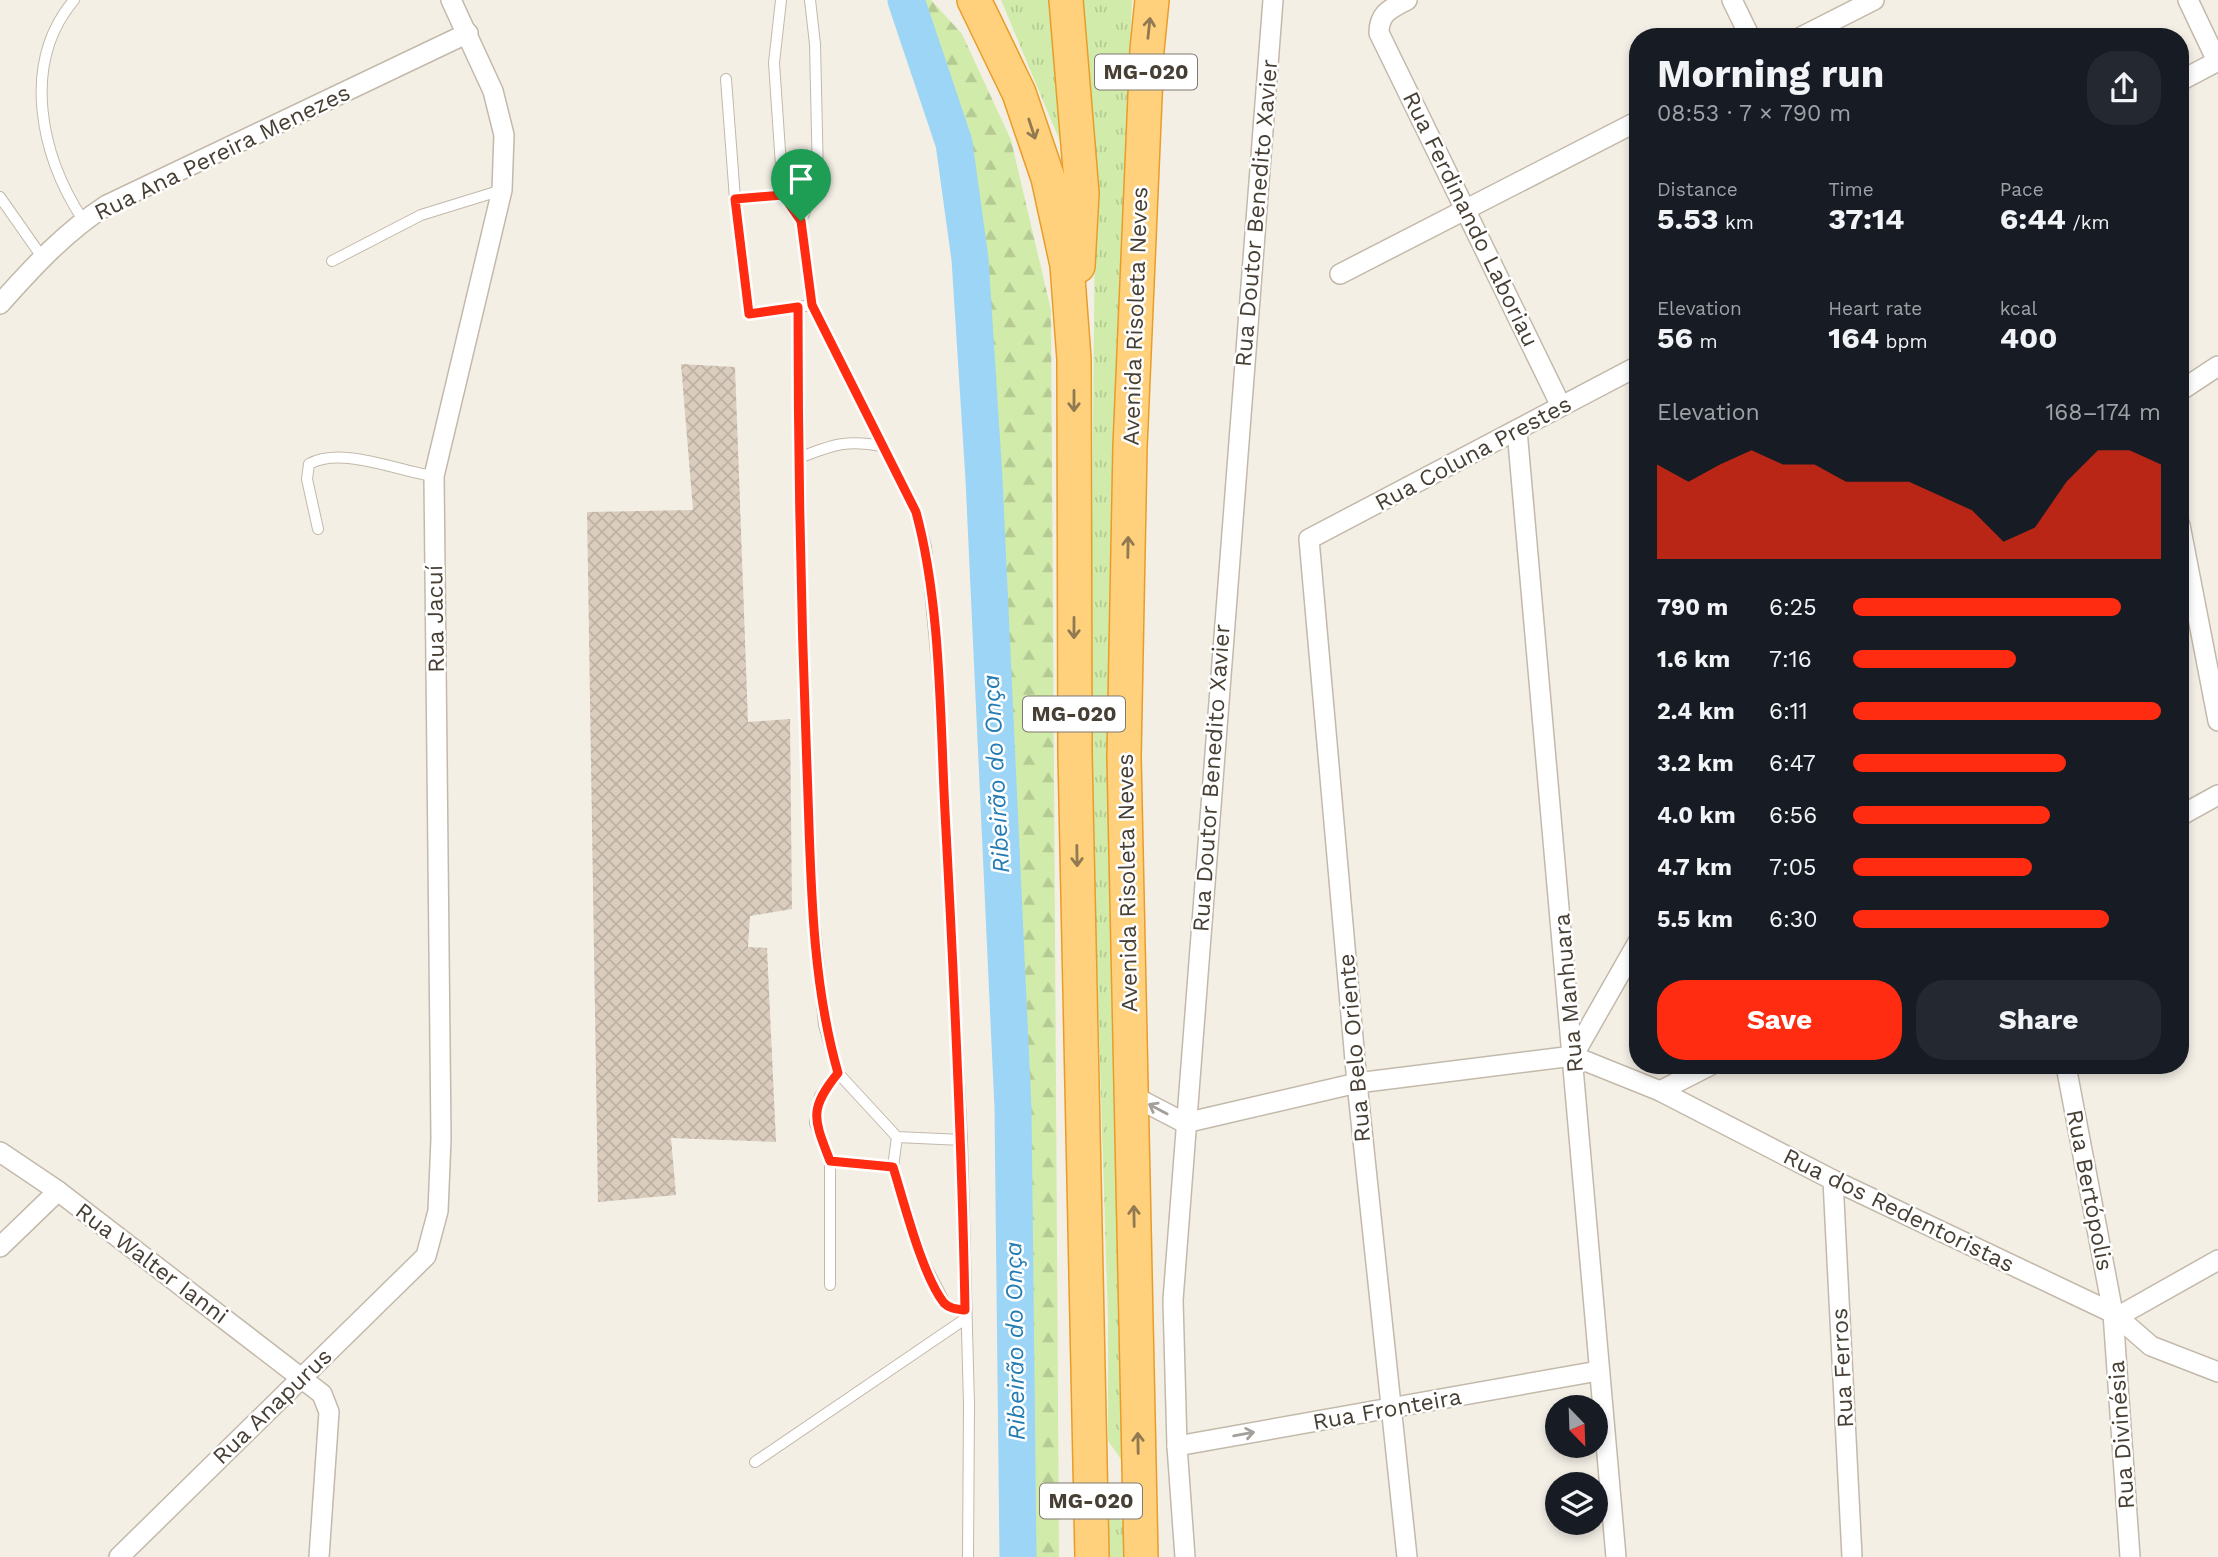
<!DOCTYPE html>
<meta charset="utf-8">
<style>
:root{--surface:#171b24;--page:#242831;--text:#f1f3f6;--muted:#9ea1a6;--accent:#ff2c11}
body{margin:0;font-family:"Work Sans",sans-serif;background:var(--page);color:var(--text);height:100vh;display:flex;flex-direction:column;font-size:26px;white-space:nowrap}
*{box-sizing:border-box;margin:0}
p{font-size:23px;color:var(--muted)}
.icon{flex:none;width:38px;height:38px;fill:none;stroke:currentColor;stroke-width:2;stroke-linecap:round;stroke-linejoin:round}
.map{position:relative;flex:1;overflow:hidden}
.details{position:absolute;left:1629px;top:28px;width:560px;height:1046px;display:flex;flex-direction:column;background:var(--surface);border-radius:28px;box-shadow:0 4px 10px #0003}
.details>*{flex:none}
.needle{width:46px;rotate:157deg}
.fabs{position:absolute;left:1545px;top:1395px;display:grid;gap:14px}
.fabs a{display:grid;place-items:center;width:63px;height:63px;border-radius:50%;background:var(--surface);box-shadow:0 4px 10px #0003;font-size:35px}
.pin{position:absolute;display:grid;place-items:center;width:60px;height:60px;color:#fff;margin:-72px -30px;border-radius:50% 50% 50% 0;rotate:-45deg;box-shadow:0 0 7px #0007}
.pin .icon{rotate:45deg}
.round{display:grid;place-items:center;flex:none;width:74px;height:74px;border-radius:28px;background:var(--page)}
.head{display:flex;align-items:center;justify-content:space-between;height:119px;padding:0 28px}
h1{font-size:38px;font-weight:700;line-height:52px}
.stats{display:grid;grid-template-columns:repeat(3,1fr);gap:10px;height:119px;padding:7px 28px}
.stats div{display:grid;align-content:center}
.stats b{font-size:30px;font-weight:700}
.stats small{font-size:19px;font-weight:400}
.stats p{font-size:19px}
.chart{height:196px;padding:14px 28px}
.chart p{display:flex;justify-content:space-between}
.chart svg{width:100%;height:126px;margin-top:7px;fill:var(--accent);opacity:.7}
.primary-button{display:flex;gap:14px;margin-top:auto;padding:14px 28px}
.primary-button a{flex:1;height:80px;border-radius:28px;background:var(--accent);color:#fff;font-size:28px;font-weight:700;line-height:80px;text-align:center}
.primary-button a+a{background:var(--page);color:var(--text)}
ul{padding:0 28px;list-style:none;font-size:23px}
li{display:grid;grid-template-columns:112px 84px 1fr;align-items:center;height:52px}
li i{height:18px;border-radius:9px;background:var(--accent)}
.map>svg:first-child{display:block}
</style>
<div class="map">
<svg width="2218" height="1557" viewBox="0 0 2218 1557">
<defs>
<pattern id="grass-tufts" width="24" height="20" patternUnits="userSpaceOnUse" patternTransform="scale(1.75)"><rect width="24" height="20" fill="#d1ecaa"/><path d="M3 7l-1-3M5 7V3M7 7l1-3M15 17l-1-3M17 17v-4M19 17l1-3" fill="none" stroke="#b5cb93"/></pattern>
<pattern id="forest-firs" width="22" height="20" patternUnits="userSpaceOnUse" patternTransform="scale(1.75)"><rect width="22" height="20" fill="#d1ecaa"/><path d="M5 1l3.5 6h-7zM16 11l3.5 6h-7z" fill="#b5cb93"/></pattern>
<pattern id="building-cross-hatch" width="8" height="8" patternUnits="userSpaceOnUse" patternTransform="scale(1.75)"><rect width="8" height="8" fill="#dacdbd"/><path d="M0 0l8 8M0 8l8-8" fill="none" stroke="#bcb1a3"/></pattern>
</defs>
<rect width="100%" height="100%" fill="#f4efe5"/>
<g fill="url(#grass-tufts)">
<path d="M1001,0H1054L1074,175Z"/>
<path d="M1075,0H1132L1110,560L1108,789L1123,1462L1108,1441V1319L1090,749L1095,214Z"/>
<path d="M1108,1509L1123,1522L1124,1557H1109Z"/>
</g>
<path fill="url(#forest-firs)" d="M916,0H931L962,34L1011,140L1051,310L1059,1557H1023L1014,972L980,315L963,150Z"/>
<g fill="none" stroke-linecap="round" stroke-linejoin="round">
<path stroke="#9cd5f6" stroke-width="37" d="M906,0L954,143L970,259L984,479L1013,1108L1018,1557"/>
</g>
<path fill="url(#building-cross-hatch)" d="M681,364L735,367L748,722L790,719L792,909L750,916L748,947L767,948L776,1142L671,1138L676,1195L598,1202L587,512L693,510Z"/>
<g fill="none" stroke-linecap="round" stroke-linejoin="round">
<defs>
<g id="service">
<path d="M74,0C20,64 41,156 83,220"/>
<path d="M726,79L735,199L783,195L774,63L781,0"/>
<path d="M783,195L801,221L812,305L916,512L926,547L938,675L962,1140L969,1405L968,1557"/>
<path d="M0,197L42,257"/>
<path d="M735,199L749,314L812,305"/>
<path d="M801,221L818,178L815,44L810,0"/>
<path d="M332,261L421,215L502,190"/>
<path d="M798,307L802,642L813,906L824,1025L838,1073L897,1137L962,1140"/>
<path d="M799,458C831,445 848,439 882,446"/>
<path d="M318,529L307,479L309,464C342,446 397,471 434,476"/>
<path d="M897,1137L893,1167L922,1259L945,1303L953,1309L965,1310"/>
<path d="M830,1161L893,1167"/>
<path d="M830,1285V1161L815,1123L820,1096L838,1073"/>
<path d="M755,1462L965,1319"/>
</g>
<g id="minor">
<path d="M1407,0C1390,9 1379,13 1379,33L1561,406"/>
<path d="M1732,0L1750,37"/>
<path d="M2188,0L2217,61"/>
<path d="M1801,37L1874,0"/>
<path d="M2180,81L2218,61"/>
<path d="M1340,274L1638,121"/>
<path d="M0,304C33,267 65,232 107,205L468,33"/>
<path d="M2180,391L2218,366"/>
<path d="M1517,430L1616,1557"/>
<path d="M2180,525L2218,721"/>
<path d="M2180,816L2218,795"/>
<path d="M1573,1056L1638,942"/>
<path d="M2066,1066L2113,1313L2130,1557"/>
<path d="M1660,1091L1709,1066"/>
<path d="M1131,1095L1185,1123L1357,1083L1573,1056L1660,1091L1833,1180L2113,1313L2151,1346L2218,1372"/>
<path d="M0,1152L58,1191L322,1394L329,1412L319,1557"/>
<path d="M1833,1180L1852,1557"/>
<path d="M0,1247L58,1191"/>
<path d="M2117,1317L2218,1260"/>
<path d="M1177,1446L1598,1371"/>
<path d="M119,1557L426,1256L438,1211L441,1139L434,476L502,190L504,135L493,91L451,0"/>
<path d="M1185,1557L1177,1446L1173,1300L1273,0"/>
<path d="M1407,1557L1357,1083L1309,539L1638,366"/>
</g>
<g id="trunk">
<path d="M974,0L1019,93L1048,178L1067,265L1074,359L1075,754L1092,1557"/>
<path d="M1066,0L1082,193L1078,266"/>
<path d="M1141,1557L1124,757L1130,447L1147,50L1152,0"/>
</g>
</defs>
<use href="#service" stroke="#c3b9aa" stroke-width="12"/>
<use href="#minor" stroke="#c3b9aa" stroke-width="22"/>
<use href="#trunk" stroke="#ea9c29" stroke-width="36"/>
<use href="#service" stroke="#fff" stroke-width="10"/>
<use href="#minor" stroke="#fff" stroke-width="19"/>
<use href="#trunk" stroke="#ffd17c" stroke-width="33"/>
</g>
<defs><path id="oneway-shaft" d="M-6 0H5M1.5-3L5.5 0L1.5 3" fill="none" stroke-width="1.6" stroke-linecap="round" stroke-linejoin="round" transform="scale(1.75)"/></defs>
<g stroke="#917951">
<use href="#oneway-shaft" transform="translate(1149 28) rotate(-84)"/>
<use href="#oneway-shaft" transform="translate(1032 129) rotate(72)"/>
<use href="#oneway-shaft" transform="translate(1074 401) rotate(90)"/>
<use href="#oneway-shaft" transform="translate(1128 547) rotate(-89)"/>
<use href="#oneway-shaft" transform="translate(1074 628) rotate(90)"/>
<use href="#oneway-shaft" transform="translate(1077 856) rotate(89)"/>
<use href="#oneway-shaft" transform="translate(1134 1216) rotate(-91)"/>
<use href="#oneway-shaft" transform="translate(1138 1443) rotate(-91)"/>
</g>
<g stroke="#a39f9a">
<use href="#oneway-shaft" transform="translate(1158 1109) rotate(-152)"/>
<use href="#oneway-shaft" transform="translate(1244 1434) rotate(-10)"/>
</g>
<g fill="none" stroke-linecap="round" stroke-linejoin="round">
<defs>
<path id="route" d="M783,195L801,221L812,305L916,512C941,604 940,717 945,812C954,978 962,1144 965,1310C957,1309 950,1309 944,1303C922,1275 904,1202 893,1167L830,1161C814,1119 808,1110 838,1073C810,975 811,870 807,768C801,614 798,461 798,307L749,314L735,199Z"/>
</defs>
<use href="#route" stroke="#fff" stroke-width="14"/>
<use href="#route" stroke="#ff2c11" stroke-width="9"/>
</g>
<g text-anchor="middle" stroke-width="5" stroke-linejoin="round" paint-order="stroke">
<g fill="#fff" stroke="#7e7971" stroke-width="2">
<rect x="1095" y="54.5" width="102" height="35" rx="5"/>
<rect x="1023" y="696.5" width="102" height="35" rx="5"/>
<rect x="1040" y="1483.5" width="102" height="35" rx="5"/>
</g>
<g font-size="21" font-weight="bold" fill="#473f34">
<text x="1146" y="79">MG-020</text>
<text x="1074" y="721">MG-020</text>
<text x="1091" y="1508">MG-020</text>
</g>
<g font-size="23" fill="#473f34" stroke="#fff">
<text transform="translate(222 152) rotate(-26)" y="8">Rua Ana Pereira Menezes</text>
<text transform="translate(1256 213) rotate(-85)" y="8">Rua Doutor Benedito Xavier</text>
<text transform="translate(1471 219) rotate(64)" y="8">Rua Ferdinando Laboriau</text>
<text transform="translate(1135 316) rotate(-88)" y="8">Avenida Risoleta Neves</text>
<text transform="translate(1473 453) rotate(-28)" y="8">Rua Coluna Prestes</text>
<text transform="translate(435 619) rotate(-91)" y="8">Rua Jacuí</text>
<text transform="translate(1211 778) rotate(-86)" y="8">Rua Doutor Benedito Xavier</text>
<text transform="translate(1127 883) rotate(-91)" y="8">Avenida Risoleta Neves</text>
<text transform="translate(1568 993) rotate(-95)" y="8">Rua Manhuara</text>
<text transform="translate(1354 1048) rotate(-95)" y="8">Rua Belo Oriente</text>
<text transform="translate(2090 1190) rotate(79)" y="8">Rua Bertópolis</text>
<text transform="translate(1899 1210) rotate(26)" y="8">Rua dos Redentoristas</text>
<text transform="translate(152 1263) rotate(37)" y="8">Rua Walter Ianni</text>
<text transform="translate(1842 1368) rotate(-93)" y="8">Rua Ferros</text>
<text transform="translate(272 1406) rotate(-44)" y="8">Rua Anapurus</text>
<text transform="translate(1387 1409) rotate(-10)" y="8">Rua Fronteira</text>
<text transform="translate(2121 1435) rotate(-94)" y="8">Rua Divinésia</text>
</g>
<g font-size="24" font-style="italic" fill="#247cb3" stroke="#fff">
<text transform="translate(996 774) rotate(-93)" y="8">Ribeirão do Onça</text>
<text transform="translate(1015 1341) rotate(-91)" y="8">Ribeirão do Onça</text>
</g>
</g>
</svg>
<div class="fabs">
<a><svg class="needle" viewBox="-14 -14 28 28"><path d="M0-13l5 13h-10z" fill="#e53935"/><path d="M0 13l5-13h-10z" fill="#9ea1a6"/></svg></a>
<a><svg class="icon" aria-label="layers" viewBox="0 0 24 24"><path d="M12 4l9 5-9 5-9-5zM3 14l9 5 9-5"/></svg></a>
</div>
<div class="pin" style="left:801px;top:221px;background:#1e9e55"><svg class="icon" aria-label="arrive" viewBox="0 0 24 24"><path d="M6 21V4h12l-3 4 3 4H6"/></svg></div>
<section class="details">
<div class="head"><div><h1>Morning run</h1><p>08:53 · 7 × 790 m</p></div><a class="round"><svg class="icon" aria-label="share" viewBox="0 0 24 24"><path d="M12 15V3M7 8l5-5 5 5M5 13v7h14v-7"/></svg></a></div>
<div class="stats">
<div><p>Distance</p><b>5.53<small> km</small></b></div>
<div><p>Time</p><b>37:14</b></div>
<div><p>Pace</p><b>6:44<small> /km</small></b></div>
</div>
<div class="stats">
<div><p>Elevation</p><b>56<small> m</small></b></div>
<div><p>Heart rate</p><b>164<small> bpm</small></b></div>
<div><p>kcal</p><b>400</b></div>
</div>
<div class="chart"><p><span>Elevation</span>168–174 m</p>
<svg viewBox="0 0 160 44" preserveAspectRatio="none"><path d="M0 44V11L10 17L20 11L30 6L40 11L50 11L60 17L70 17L80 17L90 22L100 27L110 38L120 33L130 17L140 6L150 6L160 11V44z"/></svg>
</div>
<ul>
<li><b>790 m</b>6:25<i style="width:87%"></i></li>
<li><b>1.6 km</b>7:16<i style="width:53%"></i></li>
<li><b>2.4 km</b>6:11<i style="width:100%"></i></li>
<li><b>3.2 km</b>6:47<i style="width:69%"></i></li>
<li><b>4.0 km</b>6:56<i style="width:64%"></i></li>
<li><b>4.7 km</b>7:05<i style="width:58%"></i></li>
<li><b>5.5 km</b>6:30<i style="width:83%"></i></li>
</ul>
<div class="primary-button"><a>Save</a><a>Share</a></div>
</section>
</div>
